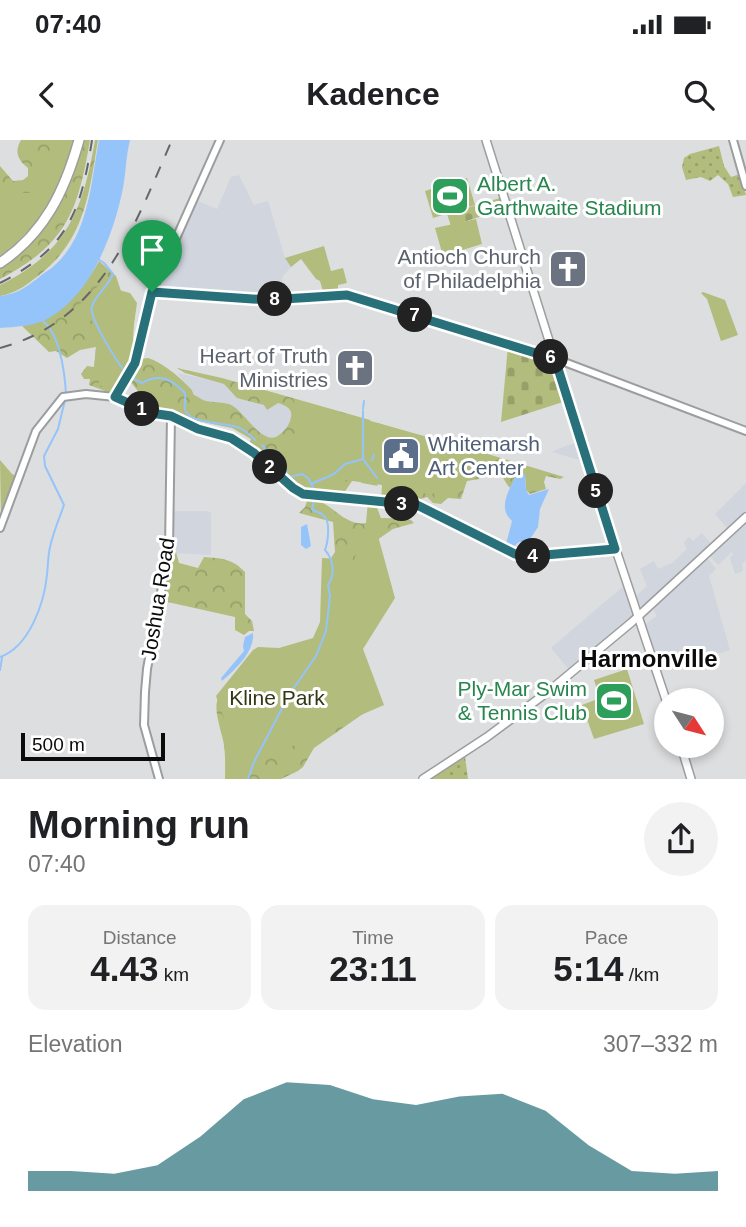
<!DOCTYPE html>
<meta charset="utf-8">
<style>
:root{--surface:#fff;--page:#f2f2f2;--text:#202124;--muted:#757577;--accent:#28707a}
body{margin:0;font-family:Helvetica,sans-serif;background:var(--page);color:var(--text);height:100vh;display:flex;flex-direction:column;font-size:26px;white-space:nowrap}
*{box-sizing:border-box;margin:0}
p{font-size:23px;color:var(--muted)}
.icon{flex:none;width:38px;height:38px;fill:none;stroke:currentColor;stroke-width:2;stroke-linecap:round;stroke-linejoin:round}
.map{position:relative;height:639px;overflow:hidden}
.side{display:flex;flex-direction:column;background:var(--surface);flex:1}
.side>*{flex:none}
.needle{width:46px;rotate:126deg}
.controls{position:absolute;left:654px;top:548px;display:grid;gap:14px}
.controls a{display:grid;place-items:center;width:70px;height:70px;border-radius:50%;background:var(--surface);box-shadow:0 4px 10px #0003;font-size:35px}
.scale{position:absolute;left:21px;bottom:18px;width:144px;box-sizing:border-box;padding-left:7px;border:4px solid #0b0b0c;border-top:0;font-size:19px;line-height:24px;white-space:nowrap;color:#0b0b0c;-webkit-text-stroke:5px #fff;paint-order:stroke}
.pin{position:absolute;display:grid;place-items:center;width:60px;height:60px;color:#fff;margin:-72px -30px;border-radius:50% 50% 50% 0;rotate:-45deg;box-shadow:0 0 7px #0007}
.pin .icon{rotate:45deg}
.km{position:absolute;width:35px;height:35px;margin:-18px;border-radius:50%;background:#222;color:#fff;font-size:19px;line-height:35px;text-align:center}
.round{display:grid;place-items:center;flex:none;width:74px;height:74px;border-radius:37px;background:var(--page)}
.summary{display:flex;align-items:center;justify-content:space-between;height:119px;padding:0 28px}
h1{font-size:38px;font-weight:600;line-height:52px}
.stats{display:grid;grid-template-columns:repeat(3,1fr);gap:10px;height:119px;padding:7px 28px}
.stats div{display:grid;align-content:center;border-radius:18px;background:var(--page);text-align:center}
.stats b{font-size:35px;font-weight:600}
.stats small{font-size:19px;font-weight:400}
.stats p{font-size:19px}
.chart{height:196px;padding:14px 28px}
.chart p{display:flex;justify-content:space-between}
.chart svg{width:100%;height:126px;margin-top:7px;fill:var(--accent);opacity:.7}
.status{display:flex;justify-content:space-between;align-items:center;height:49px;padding:0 35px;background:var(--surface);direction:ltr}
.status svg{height:19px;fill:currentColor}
header{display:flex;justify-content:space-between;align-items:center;height:91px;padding:0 28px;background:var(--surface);font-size:32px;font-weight:600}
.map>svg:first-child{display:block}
</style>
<div class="status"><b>07:40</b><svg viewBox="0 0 49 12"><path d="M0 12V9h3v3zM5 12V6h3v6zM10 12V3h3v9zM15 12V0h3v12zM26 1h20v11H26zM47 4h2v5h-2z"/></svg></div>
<header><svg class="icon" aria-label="back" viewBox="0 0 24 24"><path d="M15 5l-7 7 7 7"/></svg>Kadence<svg class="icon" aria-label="search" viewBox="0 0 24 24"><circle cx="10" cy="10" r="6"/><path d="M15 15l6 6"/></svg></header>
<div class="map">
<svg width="746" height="639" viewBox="0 0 746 639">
<defs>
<pattern id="grass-dots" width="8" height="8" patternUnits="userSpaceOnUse" patternTransform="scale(1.75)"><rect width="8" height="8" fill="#b2bc7c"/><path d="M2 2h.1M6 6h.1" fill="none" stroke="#98a06a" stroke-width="1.8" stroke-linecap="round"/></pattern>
<pattern id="forest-crowns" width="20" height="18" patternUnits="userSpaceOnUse" patternTransform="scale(1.75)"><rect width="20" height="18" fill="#b2bc7c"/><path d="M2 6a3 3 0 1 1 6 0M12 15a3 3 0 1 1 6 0" fill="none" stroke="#98a06a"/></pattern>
<pattern id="cemetery-stones" width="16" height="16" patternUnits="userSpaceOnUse" patternTransform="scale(1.75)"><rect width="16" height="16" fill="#b2bc7c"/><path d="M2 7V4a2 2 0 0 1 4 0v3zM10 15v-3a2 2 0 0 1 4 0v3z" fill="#98a06a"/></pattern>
</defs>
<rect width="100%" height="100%" fill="#dddee0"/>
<g fill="#d1d5de">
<path d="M239,35L254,65L268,61L285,118L291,127L283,136L279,159L152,152L193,59L217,69L231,37Z"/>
<path d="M177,233L228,244L280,261L294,274L285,293L262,302L235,268L199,259Z"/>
<path d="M581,302L587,322L552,312L565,306Z"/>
<path d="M746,343V372L729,390L715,374Z"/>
<path d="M173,371H208L211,373V415L173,413Z"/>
<path d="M746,381V420L742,424L743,431L735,434L730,418L733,414L732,412L718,425L710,416Z"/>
<path d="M702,393L712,405L653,459L641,466L635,457L647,446L640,429L654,421L658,429L672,423L687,409L684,403L686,400L689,397L693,401Z"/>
<path d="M707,418L716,429L709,436L730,510L676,527L673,517L657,522L644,485L657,476L652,467Z"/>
<path d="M627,443L638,476L571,532L551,508Z"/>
</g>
<g fill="url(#grass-dots)">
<path d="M719,6L724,26L731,37L740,34L746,55L733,57L728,44L718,35L710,41L701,37L686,40L682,27L684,18L690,14Z"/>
<path d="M465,616L468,639H429Z"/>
</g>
<g fill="url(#forest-crowns)">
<path d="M21,0H74C58,52 44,82 0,116V26L13,41L23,40L28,36V28C18,20 14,12 21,0Z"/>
<path d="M81,0H90C78,71 67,104 0,139V125L60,62L73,31Z"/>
<path d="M95,0H98C89,54 85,100 38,136C25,146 16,153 0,156V145C67,112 83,70 95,0Z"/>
<path d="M99,121L116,136L121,151L131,155L135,163L133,199L138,205L116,255L89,245L90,239H84L81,234L87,226L94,227L96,207L80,210L67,218L56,211L49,212L22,186C59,178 82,152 99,121Z"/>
<path d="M148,218C162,222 181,238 191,249C195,255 191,253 198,257C207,264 219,261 229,264C244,269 262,308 279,295C285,291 290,284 291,277C293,269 285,265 278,263L267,270L264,265L237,258L224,244L185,233L177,228L222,238L370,280L375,341L378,346L362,343L354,338L342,356L302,349L248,306L251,299L232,288L198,281L194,283L173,274L155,271L125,259L135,255L138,251L129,240L140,219Z"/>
<path d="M378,283L416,296L458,305L564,337L560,339L546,336L544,342L546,349L530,354L526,350L525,335L517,334L510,348C502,339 501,326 485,330L479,339L467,341L461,359L448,358L441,364L433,363L427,357L418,360L375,284Z"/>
<path d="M308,358C330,361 338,379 357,383C368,385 373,379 383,378C392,378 402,379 411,380L414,383L393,389L377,400L361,509L370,569L314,608L303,627L298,631L281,639H225C225,625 226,609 222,596C212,557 213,558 246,534C256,526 268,514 281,509C291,505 309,505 316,496C332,473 317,435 335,412L333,382L299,373L305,367Z"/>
<path d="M171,411L176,412L179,423L198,428L204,417C221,418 233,419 245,432V474L252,481L254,491H249L244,495L235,490V477L163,461Z"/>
</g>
<g fill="url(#cemetery-stones)">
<path d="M500,58L504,69L451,86L447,74Z"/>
<path d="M508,206L553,220L566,261L501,282Z"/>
</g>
<g fill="#b2bc7c">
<path d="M43,13L69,18C54,62 37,87 0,116V78L10,53H30Z"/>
<path d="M467,38L475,65L433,78L425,51Z"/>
<path d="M476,79L482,104L443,116L435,88Z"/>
<path d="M324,106L331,131L343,128L347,143L338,145V155H324L320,141L316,139L301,119L291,127L285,118Z"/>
<path d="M99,145L130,153L137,163L132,198L138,205L129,232L116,250L98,245L102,230L94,228L98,189L79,165Z"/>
<path d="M703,152L725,160L738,195L721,201L707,159L701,153Z"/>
<path d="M293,259L477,311L474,335L430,355L423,353L418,366L381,363L382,345L345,340L341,358L332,357L334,344H327L324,356L304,354L263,321L302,286Z"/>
<path d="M0,320L12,334L19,337L1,377Z"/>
<path d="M368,361L375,362L386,392L378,396L395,458L363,509L384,565L317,594L226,639L228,590L216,556L253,510L258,507L279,508L313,498L320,482L322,418L354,420L366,383Z"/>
<path d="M627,529L644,584L594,599L582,565L600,558L594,540Z"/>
</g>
<g fill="#95c4fb">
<path d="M99,0H130C126,16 126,32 123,48C114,93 91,156 47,179C34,186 15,187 0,188V156C17,154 25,148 38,138C43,133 50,130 55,125C89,94 91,42 99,0Z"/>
<path d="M522,333L525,334L526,350L529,355L549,349L540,369L538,387L528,402H519L511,409L507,408L506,404L512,381C497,368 509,350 517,334Z"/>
<path d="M307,384L311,406L306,409L301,405V387Z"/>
<path d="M253,493C255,511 235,530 222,541L221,538L244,511L243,506L245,497Z"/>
</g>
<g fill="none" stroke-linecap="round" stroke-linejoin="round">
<g stroke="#95c4fb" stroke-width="2">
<path d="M98,119L104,123L113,134C108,146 96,155 92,166C88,177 118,223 126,233"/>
<path d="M41,179L48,186"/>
<path d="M50,189C61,205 65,235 66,255"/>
<path d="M130,237L142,243C160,233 171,239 185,253C186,258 184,266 185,270C190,285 230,282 242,289C247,292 251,296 255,300"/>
<path d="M363,269L364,261"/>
<path d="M262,305L275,321L283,325L289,337L302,334L308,338L315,351"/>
<path d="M363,319L377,338"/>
<path d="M372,320L374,315"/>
<path d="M311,344L334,334L345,324L363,319V271"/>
<path d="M0,517C29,507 44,464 47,435C48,425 48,416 50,407C53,393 59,379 64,365L45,326L44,316L58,289L65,260"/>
<path d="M0,530L2,518"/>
<path d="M248,639L254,622L289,555L316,516L326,491L330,456L328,445C335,435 334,420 325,410C328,402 331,380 323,375C320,372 315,372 312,369L315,357"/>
</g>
<defs>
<g id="secondary">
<path d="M733,0L746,46"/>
<path d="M152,152L268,160L330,155L351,156L551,217L746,291"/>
<path d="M115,257L133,228L152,152L220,0"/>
<path d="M0,388L36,291L63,257L86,254L115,257L151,273L171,276L199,289L231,298L254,313L293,348L304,354L417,365L503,410L519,415L615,409"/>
<path d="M159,639L144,585L145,552L147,529L169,408L171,276"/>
</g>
<g id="primary">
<path d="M486,0L595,347L667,563"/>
<path d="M681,606L691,639"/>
<path d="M423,639L487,597L549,551L632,482L746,377"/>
</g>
<path id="highway" d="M0,123C45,93 65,50 79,0"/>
</defs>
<use href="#secondary" stroke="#9c9d9e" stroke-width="10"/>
<use href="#primary" stroke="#9c9d9e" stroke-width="10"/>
<use href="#highway" stroke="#9c9d9e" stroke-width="12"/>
<use href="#secondary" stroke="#fff" stroke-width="6"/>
<use href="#primary" stroke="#fff" stroke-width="7"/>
<use href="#highway" stroke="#fff" stroke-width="9"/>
<g stroke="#666768" stroke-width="2" stroke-dasharray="12 12" stroke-linecap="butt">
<path d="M0,143C68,108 81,72 92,0"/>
<path d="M0,208C102,181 134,86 172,0"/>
</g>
</g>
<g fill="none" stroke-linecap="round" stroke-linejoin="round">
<defs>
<path id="route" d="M152,152L268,160L347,155L555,219L615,409L533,416L515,414L417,365L303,354L293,348L254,313L231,298L198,289L171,276L151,273L115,257L135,223Z"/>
</defs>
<use href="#route" stroke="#fff" stroke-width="14"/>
<use href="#route" stroke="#28707a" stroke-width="9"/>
</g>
<defs>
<symbol id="stadium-square" viewBox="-11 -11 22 22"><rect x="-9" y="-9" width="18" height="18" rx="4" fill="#2e9e5b" stroke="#fff"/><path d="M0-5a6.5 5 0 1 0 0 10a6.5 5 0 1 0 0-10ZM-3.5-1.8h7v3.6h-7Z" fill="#fff"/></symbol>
<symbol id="church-square" viewBox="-11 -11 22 22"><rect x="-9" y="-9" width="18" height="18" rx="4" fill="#6b7280" stroke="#fff"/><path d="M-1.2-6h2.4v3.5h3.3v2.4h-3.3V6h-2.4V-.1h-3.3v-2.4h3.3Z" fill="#fff"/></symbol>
<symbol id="civic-square" viewBox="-11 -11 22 22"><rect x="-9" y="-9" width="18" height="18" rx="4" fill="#5c6f8a" stroke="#fff"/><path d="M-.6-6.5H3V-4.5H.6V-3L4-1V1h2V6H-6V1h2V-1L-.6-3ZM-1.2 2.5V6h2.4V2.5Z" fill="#fff"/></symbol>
</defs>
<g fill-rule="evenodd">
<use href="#stadium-square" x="428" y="34" width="44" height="44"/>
<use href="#church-square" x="546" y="107" width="44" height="44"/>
<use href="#church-square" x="333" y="206" width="44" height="44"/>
<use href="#civic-square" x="379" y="294" width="44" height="44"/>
<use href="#stadium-square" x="592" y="539" width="44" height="44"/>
</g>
<g text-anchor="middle" stroke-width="6" stroke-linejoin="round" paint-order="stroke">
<g font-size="21" fill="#27864d" stroke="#fff" text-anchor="start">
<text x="477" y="51">Albert A.<tspan x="477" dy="24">Garthwaite Stadium</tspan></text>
<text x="587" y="556" text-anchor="end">Ply-Mar Swim<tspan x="587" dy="24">&amp; Tennis Club</tspan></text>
</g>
<g font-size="21" fill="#5b616d" stroke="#fff" text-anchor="end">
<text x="541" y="124">Antioch Church<tspan x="541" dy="24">of Philadelphia</tspan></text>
<text x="328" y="223">Heart of Truth<tspan x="328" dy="24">Ministries</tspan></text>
</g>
<g font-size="21" fill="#4e5e75" stroke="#fff" text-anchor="start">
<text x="428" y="311">Whitemarsh<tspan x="428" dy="24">Art Center</tspan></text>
</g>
<g font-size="21" fill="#0b0b0c" stroke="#fff">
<text transform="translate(158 459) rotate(-81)" y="7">Joshua Road</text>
</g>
<g font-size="21" fill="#343812" stroke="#fff">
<text x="277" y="565">Kline Park</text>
</g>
<g font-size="24" font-weight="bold" fill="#0b0b0c" stroke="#fff">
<text x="649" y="527">Harmonville</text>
</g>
</g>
</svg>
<div class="controls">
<a><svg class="needle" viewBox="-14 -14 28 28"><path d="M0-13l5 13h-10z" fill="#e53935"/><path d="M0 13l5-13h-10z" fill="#757577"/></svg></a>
</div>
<div class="scale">500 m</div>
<div class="pin" style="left:152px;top:152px;background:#1e9e55"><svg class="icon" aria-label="arrive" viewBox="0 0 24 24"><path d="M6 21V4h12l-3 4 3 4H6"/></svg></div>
<b class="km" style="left:142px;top:269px">1</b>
<b class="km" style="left:270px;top:327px">2</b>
<b class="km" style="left:402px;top:364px">3</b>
<b class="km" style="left:533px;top:416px">4</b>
<b class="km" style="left:596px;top:351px">5</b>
<b class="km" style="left:551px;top:217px">6</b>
<b class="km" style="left:415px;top:175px">7</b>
<b class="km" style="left:275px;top:159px">8</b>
</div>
<section class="side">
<div class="summary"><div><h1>Morning run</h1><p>07:40</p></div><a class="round"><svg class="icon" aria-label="share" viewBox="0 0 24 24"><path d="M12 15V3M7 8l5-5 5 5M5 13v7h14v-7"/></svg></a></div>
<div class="stats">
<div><p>Distance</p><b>4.43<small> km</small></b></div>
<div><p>Time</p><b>23:11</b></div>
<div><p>Pace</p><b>5:14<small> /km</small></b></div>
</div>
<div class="chart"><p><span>Elevation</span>307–332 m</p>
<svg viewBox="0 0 160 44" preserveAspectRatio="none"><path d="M0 44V37L10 37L20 38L30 35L40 25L50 12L60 6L70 7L80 12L90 14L100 11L110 10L120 16L130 28L140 37L150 38L160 37V44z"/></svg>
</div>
</section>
